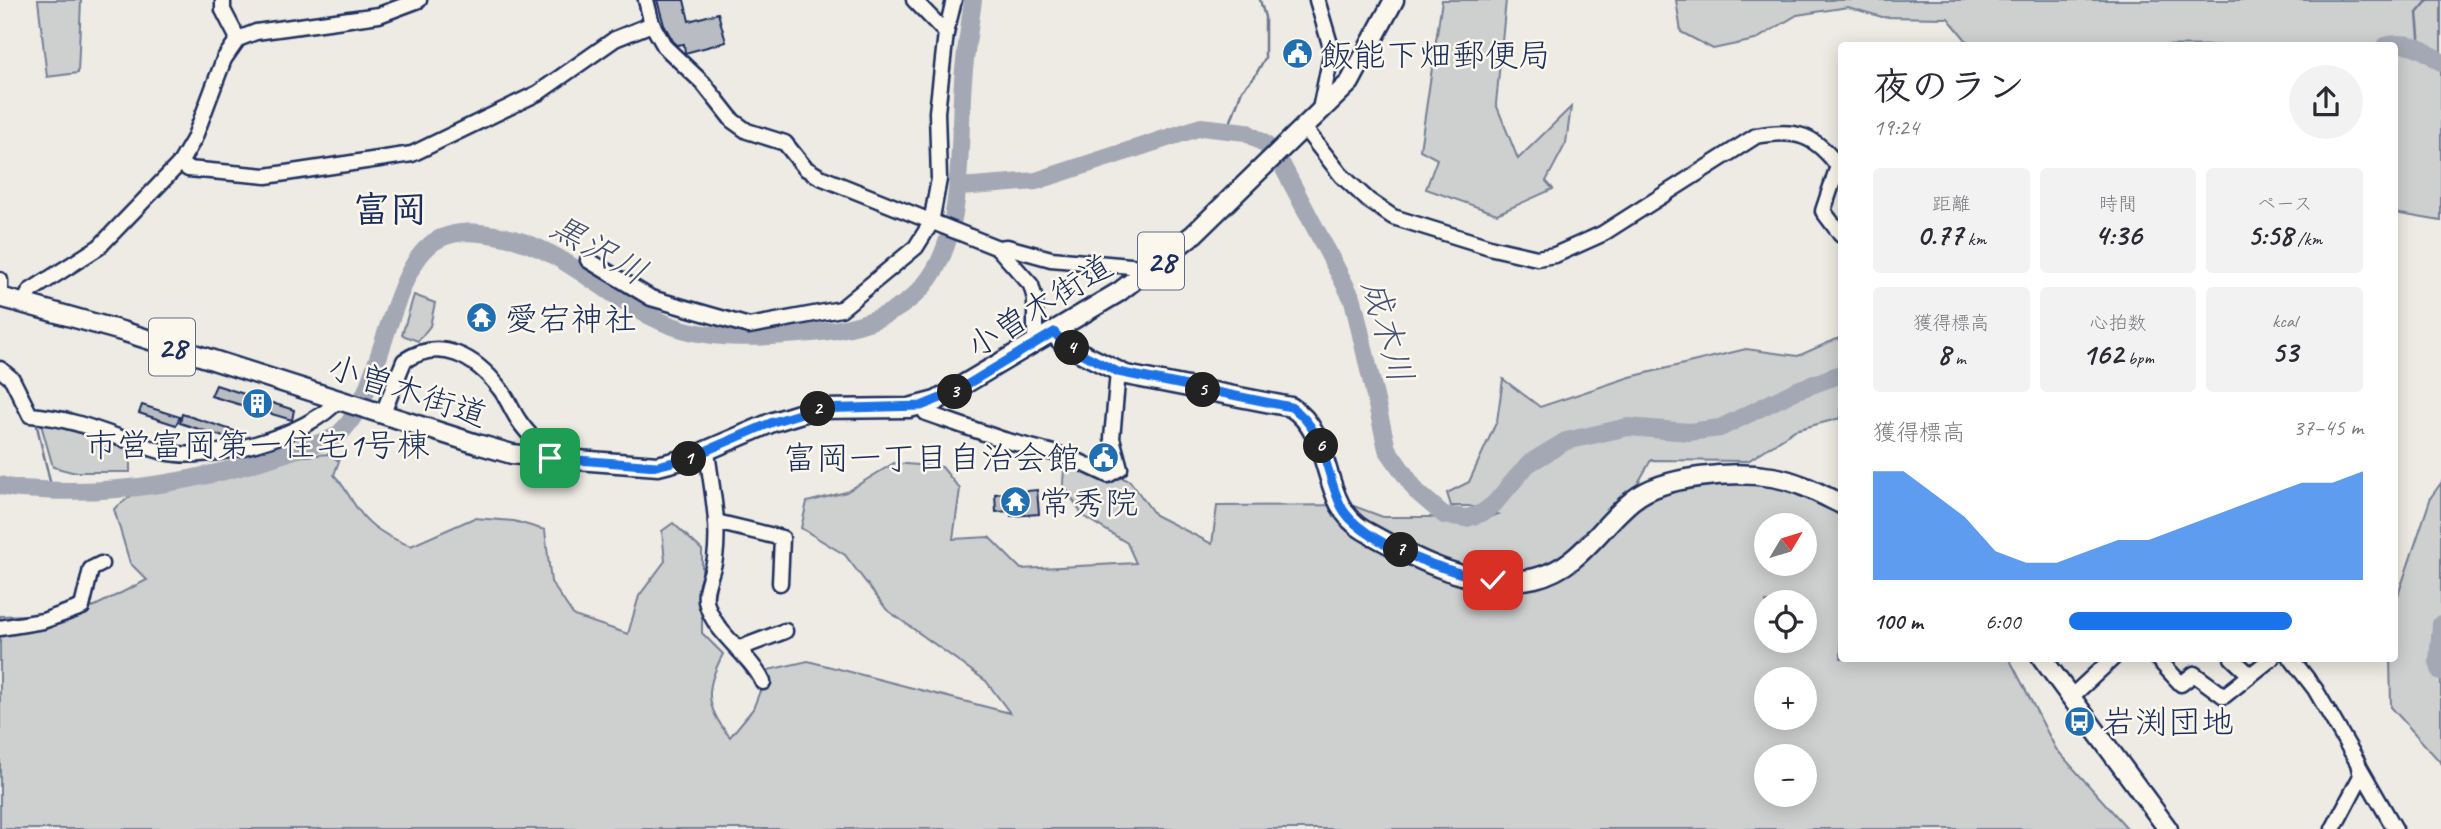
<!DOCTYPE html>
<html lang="ja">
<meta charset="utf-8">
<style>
:root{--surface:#fff;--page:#f2f2f3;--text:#2b2b33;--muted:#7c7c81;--accent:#1a73e8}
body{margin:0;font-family:Caveat,"Klee One",sans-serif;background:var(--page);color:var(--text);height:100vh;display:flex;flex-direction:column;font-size:26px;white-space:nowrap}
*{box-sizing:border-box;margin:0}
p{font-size:23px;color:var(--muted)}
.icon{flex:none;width:38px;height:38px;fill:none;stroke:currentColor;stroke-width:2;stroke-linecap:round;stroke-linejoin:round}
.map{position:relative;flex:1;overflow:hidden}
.side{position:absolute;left:1838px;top:42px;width:560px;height:620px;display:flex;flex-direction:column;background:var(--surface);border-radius:7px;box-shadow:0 4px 18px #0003}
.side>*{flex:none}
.needle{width:46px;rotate:52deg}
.controls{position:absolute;left:1754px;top:513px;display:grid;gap:14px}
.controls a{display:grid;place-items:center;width:63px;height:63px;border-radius:50%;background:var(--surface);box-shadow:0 4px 18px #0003;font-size:35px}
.pin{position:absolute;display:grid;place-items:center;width:60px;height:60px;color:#fff;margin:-30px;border-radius:14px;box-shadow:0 4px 10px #0006}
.km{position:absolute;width:35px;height:35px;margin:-18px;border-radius:50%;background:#222;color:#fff;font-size:19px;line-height:35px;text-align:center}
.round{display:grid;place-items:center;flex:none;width:74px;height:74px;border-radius:37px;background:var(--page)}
.overview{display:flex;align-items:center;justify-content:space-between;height:119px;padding:0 35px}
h1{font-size:38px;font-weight:600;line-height:52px}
.figures{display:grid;grid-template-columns:repeat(3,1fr);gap:10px;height:119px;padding:7px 35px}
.figures div{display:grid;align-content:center;border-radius:7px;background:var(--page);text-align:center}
.figures b{font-size:30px;font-weight:600}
.figures small{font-size:19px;font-weight:400}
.figures p{font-size:19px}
.chart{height:196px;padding:14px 35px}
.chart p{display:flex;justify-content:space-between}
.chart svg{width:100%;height:126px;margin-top:7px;fill:var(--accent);opacity:.7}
ul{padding:0 35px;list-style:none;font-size:23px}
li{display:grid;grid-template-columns:112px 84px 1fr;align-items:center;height:52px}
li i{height:18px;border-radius:9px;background:var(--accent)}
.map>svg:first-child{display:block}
</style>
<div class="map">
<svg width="2441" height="829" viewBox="0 0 2441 829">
<rect width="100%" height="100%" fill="#eeebe4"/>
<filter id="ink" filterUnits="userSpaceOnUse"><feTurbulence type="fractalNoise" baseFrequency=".0143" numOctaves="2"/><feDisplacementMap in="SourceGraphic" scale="14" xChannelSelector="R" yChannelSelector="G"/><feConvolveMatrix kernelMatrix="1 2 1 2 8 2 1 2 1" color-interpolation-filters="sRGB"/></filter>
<g filter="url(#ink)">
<g fill="#cecfcf" stroke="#747f96" stroke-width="2" fill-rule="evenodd">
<path d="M38,0H81L78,73L47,77Z"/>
<path d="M1442,0H1506L1496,104L1518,159L1571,107L1566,143L1546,181L1553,189L1497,214L1426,189L1437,159L1420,150Z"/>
<path d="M1676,0H2441V221L2394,213V46L1970,45L1948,18L1882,17L1848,7L1797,15L1755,40L1713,49L1681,32Z"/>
<path d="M414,295L435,303L430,326L418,341L402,335Z"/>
<path d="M1841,337V418L1795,430L1748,461L1651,460L1638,483L1649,500C1687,484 1753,478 1793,489C1809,494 1826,506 1841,514V658H2009L2056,749L2128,829H0V616L81,613L147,580L130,563L114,509L140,489L283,458L328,454L339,461L334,475C346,487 350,500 360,512C372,529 392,539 411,546L474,518L514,521L545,530L551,582L574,616L628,634L639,596L665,561L662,531L673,523L702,550V633L723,654C705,688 704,706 730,737L753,709L768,670L808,661L1010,713L986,681L887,610L845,555L801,528L807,502L846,492L894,463L942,467L960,489L953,539L989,537L1021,569L1136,563L1127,543L1083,516L1063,484L1064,467L1079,459L1130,481L1155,515L1212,544L1217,506L1351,505L1383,517H1430L1470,524L1498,514L1469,506H1451L1447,493L1469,482L1497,421L1503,379L1540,407L1630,377L1746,349L1798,356ZM1766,525H1804V564H1766ZM1766,602H1804V640H1766ZM1766,679H1804V718H1766ZM1766,756H1804V794H1766Z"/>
<path d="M40,421L64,422L130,446V472H72L53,467Z"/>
<path d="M2441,483V763L2391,707L2390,658H2394V607L2431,497Z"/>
</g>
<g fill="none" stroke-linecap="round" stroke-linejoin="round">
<g stroke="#6d7892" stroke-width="2.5">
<path d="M2420,48L2417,13L2428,0"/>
<path d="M1228,129L1242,90L1255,76L1265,58V17L1260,0"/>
<path d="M36,422L52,490"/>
</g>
<g stroke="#a3a8b4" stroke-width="18">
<path d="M2385,46C2408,40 2422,48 2441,62"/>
<path d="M960,187L1036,181L1201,127L1246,132L1265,144L1282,165L1353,300L1387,449L1417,492L1444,515L1467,518L1482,513L1494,504L1528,464L1566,441L1628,427L1689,432L1720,428L1795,391L1841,374"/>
<path d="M0,485C13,490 28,489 41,490C127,495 214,478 295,450C309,445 329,443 340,433C384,393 389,260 441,238C460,230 475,232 495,235C563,245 606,299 667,324C712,342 765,337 812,333C964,319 957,219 962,97C963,65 969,32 973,0"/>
<path d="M2441,624L2438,662L2441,672"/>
</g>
</g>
<g fill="#b9bcc3" stroke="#1b2f5e" stroke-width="2">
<path d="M657,0H684L689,21L718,13L726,42L685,53L684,44L677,45L673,41L664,25Z"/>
<path d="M216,385L294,410L292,420L211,396Z"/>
<path d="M142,405L180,417L176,425L139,413Z"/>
<path d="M182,414L238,432L233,440L180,423Z"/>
<path d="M1037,490L1039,514L1011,516V511L996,512L995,494Z"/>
</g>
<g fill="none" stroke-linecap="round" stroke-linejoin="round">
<defs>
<g id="minor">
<path d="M223,0V10L238,39"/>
<path d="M646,0L652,24L665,47L703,83L733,121L747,131L785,143L805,168L820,177L998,248L1031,285L1035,299V336L1038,342"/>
<path d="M914,0L946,33L954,0"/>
<path d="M1317,0L1332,51L1319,114"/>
<path d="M1305,129L1341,175L1368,200L1393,217L1493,248L1537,258L1555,255L1602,234L1756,136C1797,128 1816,135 1841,170"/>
<path d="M180,163L188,169L266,176L412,154L538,93L615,39L652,24"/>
<path d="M1838,166L1823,211L1841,235"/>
<path d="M998,248L1007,247L1051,259L1153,268"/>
<path d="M588,260L651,298L749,326L841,309L916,247L931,223L939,179L937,112L946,33"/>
<path d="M0,280V294"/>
<path d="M24,303L30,291L99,247L180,163L194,139L224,59L238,39L256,32L379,15L419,0"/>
<path d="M0,369L12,379L30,415C83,419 115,439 164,452C209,463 309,436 339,399"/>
<path d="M921,406L926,413L1004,440L1069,457L1108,475L1120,468L1112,438L1118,372"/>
<path d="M383,413L404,361C440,337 475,356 500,389C508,399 512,411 519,421C528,435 541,445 550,458"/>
<path d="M707,451C711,486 720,523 715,558C713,573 702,591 707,605C716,635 749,653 763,682"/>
<path d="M716,522L782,538L780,583"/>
<path d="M0,628L43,621L82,607L91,569L101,564"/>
<path d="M740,648L785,631"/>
<path d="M2157,658L2181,684L2194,674L2224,696L2272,658"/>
<path d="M2232,658L2250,675"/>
<path d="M2291,658L2315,689L2358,763L2361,776L2333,829"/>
<path d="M2070,698L2113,658"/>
<path d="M2360,768L2395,829"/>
</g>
<g id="major">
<path d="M0,297L125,332L477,444L512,454L550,458L658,466L689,458L773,422L815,409L909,408L936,401L1119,292L1194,234L1350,82L1394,0"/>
<path d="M1054,333L1065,345L1126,375L1291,407C1336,436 1318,505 1365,531C1416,559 1474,592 1535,578C1581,567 1599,527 1633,500C1664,475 1734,471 1772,477C1797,481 1819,493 1841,504"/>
<path d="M2042,658L2168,829"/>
</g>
</defs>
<use href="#minor" stroke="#1b2f5e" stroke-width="19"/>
<use href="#major" stroke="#1b2f5e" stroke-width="23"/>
<use href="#minor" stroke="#fbf7ec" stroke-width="14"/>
<use href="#major" stroke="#fbf7ec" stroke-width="18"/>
</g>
</g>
<g fill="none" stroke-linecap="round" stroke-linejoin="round" filter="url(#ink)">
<defs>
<path id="route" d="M550,458L657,466L689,458L773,422L815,409L921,406L953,393L1054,332L1065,345L1118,372L1291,407C1326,430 1324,471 1341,506C1358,542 1454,576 1493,580"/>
</defs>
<use href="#route" stroke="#fff" stroke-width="14"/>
<use href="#route" stroke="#1a73e8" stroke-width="9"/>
</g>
<defs>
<symbol id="civic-disc" viewBox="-11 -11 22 22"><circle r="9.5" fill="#1f6fb2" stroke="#fbf7ec"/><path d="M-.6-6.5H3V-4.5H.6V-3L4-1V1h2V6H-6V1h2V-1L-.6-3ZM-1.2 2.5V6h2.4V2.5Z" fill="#fff"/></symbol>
<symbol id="temple-disc" viewBox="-11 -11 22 22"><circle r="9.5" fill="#1f6fb2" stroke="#fbf7ec"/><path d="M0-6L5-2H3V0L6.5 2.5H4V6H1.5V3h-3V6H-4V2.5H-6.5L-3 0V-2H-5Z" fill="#fff"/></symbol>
<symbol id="building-disc" viewBox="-11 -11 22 22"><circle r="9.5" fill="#1f6fb2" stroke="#fbf7ec"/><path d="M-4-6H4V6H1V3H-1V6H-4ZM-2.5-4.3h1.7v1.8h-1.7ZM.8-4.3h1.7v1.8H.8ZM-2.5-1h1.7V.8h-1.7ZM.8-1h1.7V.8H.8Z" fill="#fff"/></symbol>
<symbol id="bus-disc" viewBox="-11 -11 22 22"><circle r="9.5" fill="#1f6fb2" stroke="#fbf7ec"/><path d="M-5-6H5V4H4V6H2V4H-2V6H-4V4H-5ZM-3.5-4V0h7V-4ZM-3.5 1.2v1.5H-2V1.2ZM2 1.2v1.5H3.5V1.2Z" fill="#fff"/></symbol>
</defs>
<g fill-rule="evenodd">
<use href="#civic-disc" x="1280" y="36" width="35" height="35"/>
<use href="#temple-disc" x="464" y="300" width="35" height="35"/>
<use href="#building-disc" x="240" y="386" width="35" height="35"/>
<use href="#civic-disc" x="1086" y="440" width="35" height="35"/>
<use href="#temple-disc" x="998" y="484" width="35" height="35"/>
<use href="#bus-disc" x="2062" y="704" width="35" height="35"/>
</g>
<g text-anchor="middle" stroke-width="5" stroke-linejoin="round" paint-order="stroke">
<g fill="#fbf7ec" stroke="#5e6b89" stroke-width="2">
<rect x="1138" y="232.5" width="46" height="57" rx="5"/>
<rect x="149" y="318.5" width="46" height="57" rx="5"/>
</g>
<g font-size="32" font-weight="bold" fill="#1b2f5e">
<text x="1161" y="272">28</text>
<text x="172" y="358">28</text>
</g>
<g font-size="33" fill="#1b2f5e" stroke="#fbf7ec" text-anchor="start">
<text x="1320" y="66">飯能下畑郵便局</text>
<text x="505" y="330">愛宕神社</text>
<text x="257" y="456" text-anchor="middle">市営富岡第一住宅1号棟</text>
<text x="1080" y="469" text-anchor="end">富岡一丁目自治会館</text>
<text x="1039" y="514">常秀院</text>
<text x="2102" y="733">岩渕団地</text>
</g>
<g font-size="33" fill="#1b2f5e" stroke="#fbf7ec">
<text transform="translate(1039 305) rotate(-32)" y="12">小曽木街道</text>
<text transform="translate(408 390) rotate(18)" y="12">小曽木街道</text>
</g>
<g font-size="35" font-style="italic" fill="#445378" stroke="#fbf7ec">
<text transform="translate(599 249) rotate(30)" y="12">黒沢川</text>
<text transform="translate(1388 331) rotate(74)" y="12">成木川</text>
</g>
<g font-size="37" font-weight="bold" fill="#1b2f5e" stroke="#fbf7ec">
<text x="390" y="222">富岡</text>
</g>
</g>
</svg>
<div class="controls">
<a><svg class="needle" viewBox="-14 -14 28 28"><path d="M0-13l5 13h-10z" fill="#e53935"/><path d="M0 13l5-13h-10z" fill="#7c7c81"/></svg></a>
<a><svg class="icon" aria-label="locate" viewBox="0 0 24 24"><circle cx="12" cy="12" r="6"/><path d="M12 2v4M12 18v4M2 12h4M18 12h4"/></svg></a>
<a>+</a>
<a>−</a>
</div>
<div class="pin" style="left:550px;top:458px;background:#1e9e55"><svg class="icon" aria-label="arrive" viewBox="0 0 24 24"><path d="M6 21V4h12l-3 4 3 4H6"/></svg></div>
<div class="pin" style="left:1493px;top:580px;background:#d93025"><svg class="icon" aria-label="check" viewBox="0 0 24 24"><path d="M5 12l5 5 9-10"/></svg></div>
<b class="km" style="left:689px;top:459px">1</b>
<b class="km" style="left:818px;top:409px">2</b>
<b class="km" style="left:955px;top:392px">3</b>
<b class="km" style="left:1072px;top:348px">4</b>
<b class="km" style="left:1203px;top:390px">5</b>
<b class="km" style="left:1321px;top:446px">6</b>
<b class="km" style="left:1401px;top:550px">7</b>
<section class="side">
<div class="overview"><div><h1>夜のラン</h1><p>19:24</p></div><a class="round"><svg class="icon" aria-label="share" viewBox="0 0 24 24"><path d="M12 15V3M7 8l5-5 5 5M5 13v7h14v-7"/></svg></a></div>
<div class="figures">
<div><p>距離</p><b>0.77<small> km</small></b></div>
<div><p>時間</p><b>4:36</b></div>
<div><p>ペース</p><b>5:58<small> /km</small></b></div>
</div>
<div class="figures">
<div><p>獲得標高</p><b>8<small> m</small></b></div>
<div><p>心拍数</p><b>162<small> bpm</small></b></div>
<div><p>kcal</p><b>53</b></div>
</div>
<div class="chart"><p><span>獲得標高</span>37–45 m</p>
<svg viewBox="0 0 160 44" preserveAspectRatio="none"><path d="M0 44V6L10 6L20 14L30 22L40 34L50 38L60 38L70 34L80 30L90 30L100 26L110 22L120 18L130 14L140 10L150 10L160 6V44z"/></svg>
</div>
<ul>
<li><b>100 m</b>6:00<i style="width:76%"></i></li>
</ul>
</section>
</div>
